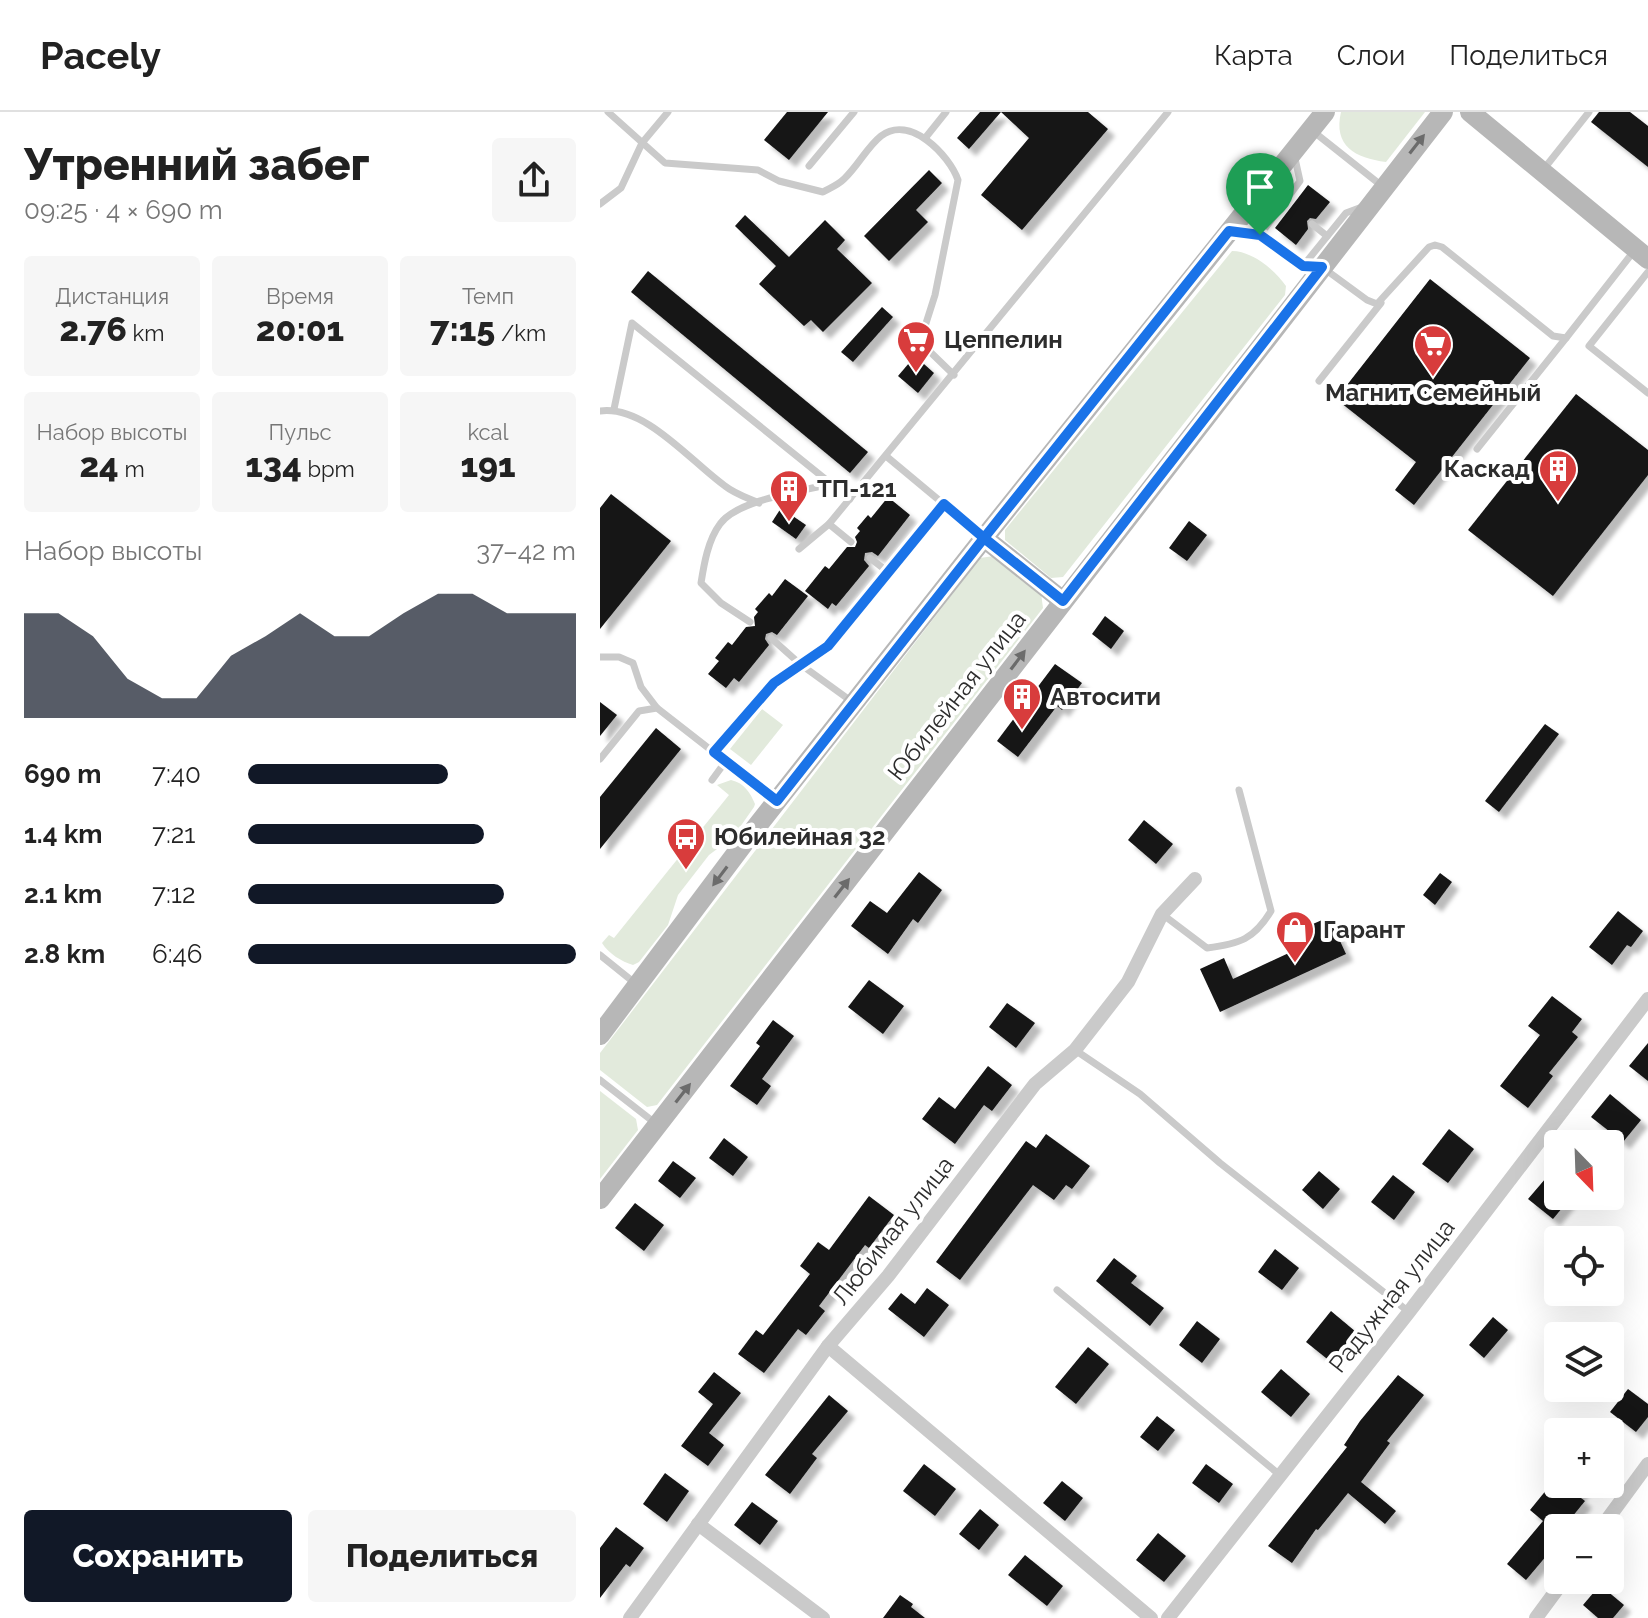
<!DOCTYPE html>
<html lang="ru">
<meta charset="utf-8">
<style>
:root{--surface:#fff;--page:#f6f6f6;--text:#222;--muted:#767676;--line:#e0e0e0;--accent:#111827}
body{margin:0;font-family:Raleway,sans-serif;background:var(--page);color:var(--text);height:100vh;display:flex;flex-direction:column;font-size:30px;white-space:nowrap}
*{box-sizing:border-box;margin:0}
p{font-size:26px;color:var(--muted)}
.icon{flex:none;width:44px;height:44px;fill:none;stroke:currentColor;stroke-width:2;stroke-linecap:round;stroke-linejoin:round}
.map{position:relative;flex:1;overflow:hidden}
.drawer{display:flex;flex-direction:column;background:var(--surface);width:600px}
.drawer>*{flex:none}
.needle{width:52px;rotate:157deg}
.controls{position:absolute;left:944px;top:1018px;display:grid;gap:16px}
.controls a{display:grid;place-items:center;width:80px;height:80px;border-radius:8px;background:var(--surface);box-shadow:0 8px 32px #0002;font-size:40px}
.pin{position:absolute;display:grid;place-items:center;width:68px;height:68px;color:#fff;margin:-82px -34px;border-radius:50% 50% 50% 0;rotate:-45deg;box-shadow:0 0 8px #0007}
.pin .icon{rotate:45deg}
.round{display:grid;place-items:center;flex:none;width:84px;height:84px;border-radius:8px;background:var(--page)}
.head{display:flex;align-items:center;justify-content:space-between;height:136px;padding:0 24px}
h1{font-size:44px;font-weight:800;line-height:60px}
.metrics{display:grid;grid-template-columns:repeat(3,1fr);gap:12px;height:136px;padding:8px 24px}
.metrics div{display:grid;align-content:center;border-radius:8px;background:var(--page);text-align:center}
.metrics b{font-size:34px;font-weight:800}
.metrics small{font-size:22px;font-weight:400}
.metrics p{font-size:22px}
.chart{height:224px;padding:16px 24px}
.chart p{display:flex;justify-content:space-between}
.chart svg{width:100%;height:144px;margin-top:8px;fill:var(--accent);opacity:.7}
.cta{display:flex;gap:16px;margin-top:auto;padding:16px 24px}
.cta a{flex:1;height:92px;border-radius:8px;background:var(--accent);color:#fff;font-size:32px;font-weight:800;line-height:92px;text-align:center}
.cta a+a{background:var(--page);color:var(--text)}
ul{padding:0 24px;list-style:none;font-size:26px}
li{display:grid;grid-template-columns:128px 96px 1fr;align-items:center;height:60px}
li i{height:20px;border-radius:10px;background:var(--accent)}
header{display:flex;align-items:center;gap:48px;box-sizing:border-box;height:112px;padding:0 40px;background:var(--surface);border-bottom:2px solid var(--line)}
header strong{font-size:38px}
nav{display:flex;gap:44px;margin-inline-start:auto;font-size:28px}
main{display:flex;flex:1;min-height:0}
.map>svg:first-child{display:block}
</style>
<header>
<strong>Pacely</strong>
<nav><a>Карта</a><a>Слои</a><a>Поделиться</a></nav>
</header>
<main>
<section class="drawer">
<div class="head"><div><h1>Утренний забег</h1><p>09:25 · 4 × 690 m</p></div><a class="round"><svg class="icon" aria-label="share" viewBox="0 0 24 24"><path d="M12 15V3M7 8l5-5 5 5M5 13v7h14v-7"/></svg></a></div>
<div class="metrics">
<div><p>Дистанция</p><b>2.76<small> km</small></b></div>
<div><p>Время</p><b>20:01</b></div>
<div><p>Темп</p><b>7:15<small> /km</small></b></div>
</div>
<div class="metrics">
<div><p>Набор высоты</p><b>24<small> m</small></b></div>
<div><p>Пульс</p><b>134<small> bpm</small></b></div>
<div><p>kcal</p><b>191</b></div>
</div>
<div class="chart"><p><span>Набор высоты</span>37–42 m</p>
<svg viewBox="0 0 160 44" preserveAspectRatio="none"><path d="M0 44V12L10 12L20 19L30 32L40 38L50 38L60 25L70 19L80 12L90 19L100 19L110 12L120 6L130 6L140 12L150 12L160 12V44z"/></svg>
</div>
<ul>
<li><b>690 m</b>7:40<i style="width:61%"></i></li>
<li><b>1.4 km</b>7:21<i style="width:72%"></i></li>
<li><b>2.1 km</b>7:12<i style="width:78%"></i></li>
<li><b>2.8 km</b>6:46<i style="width:100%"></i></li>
</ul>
<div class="cta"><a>Сохранить</a><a>Поделиться</a></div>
</section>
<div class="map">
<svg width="1048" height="1506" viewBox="0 0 1048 1506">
<defs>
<filter id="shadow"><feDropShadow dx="7" dy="7" stdDeviation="2" flood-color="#0004"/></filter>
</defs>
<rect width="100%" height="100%" fill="#fff"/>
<g fill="#e2eadc">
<path d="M741,0H825L786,50C755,46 733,34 741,0Z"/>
<path d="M632,139C652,139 675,158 686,174L685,183L463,465L451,466L405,428V418Z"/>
<path d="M394,444L441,481L443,496L57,993L47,995L0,958V941L380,446Z"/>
<path d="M162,597L183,613L151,653L130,637Z"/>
<path d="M131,668C144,671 150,680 155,692L154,695L133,725L109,743L78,783L68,813L39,850L33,853C22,850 8,841 2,831L9,823L14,826L129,683L117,673Z"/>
<path d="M0,979L36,1007L38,1018L0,1067Z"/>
</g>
<g fill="#141414" filter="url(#shadow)">
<path d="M187,0H228L189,48L164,28Z"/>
<path d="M380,0H488L508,17L422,118L381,83L429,26L401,0L369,37L357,26Z"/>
<path d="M999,0H1030L1048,14V55L991,10Z"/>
<path d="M329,58L342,71L316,98L328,110L289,149L264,124Z"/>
<path d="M708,73L730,90L716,107L710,106L707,109L708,117L696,133L675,116Z"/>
<path d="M145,103L189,145L225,108L245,128L237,137L272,171L223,220L211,208L204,214L159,172L176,154L135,114Z"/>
<path d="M48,159L268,340L250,361L31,180Z"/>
<path d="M830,167L930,246L814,393L795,378L816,350L736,287Z"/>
<path d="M282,195L293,205L253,250L241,240Z"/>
<path d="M315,244L334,261L318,281L298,264Z"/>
<path d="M976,282L1048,338V363L953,484L868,418Z"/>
<path d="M11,382L71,429L0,517V396Z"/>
<path d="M288,385L310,403L278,444L272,440L265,441L264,448L269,454L236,494L232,491L228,497L205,479L225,454L229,457L247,435H255L257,430L255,425L260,419L257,416L268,403L271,406Z"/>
<path d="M181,396L206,413L196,427L172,410Z"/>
<path d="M589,409L607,423L587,449L569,436Z"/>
<path d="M185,467L208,484L177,523L172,520L166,522L165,527L169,533L139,570L134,566L126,576L108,562L119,549L115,546L128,530L132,533L146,515L155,514L154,505L158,500L155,497L169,481L172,484Z"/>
<path d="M505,504L524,519L511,537L492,522Z"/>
<path d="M455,552L482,571L462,598L457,594L418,645L397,629Z"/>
<path d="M0,590L17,603L0,624Z"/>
<path d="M945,612L959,622L899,700L885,689Z"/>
<path d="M56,616L81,637L0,737V685Z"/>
<path d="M544,708L573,732L556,752L528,728Z"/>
<path d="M319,760L342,778L318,811L313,807L288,842L251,814L270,789L287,801Z"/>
<path d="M840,761L852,770L835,793L823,783Z"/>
<path d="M1018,799L1043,819L1031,835L1027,833L1012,853L989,835Z"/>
<path d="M729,805L746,842L620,900L600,857L624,846L633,867L706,833L699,818Z"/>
<path d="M269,868L304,894L283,922L248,895Z"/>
<path d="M952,884L982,907L972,920L978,925L949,961L953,964L928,996L900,974L940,923L928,914Z"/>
<path d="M407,891L435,911L416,936L389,915Z"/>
<path d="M173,908L194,924L162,967L171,974L157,993L130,974L160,934L156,931Z"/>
<path d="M1048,931V969L1029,954Z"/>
<path d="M388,954L412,973L392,999L384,993L355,1032L322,1007L339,985L355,997Z"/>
<path d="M1010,982L1041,1008L1023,1030L991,1005Z"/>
<path d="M849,1017L874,1037L848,1071L822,1052Z"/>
<path d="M446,1022L490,1054L472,1077L466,1073L454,1088L433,1073L360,1168L336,1150L426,1029L436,1036Z"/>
<path d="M124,1026L148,1045L133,1064L109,1046Z"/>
<path d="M73,1049L96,1066L80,1086L58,1069Z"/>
<path d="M958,1052V1084H972L953,1107L928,1087Z"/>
<path d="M719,1059L740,1077L723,1097L702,1078Z"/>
<path d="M793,1063L815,1080L794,1108L771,1090Z"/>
<path d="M269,1084L294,1103L269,1136L265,1133L219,1194L225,1199L206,1223L198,1217L164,1261L138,1242L156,1218L163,1223L210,1162L200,1154L218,1130L229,1138Z"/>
<path d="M35,1091L64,1113L44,1139L15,1116Z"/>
<path d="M675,1137L699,1156L682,1178L658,1160Z"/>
<path d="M514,1146L537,1164L531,1171L564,1196L550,1214L496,1169Z"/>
<path d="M327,1176L349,1193L324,1225L288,1197L301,1181L315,1192Z"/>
<path d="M731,1199L756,1220L731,1250L706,1230Z"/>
<path d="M893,1205L908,1218L884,1246L869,1233Z"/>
<path d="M597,1209L620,1227L602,1251L579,1233Z"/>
<path d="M488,1235L509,1252L476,1292L455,1275Z"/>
<path d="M681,1257L710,1282L691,1305L661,1280Z"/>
<path d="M114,1260L141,1281L109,1321L124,1333L108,1354L81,1334L113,1292L98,1280Z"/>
<path d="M798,1263L824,1283L787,1329L790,1331L761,1370L796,1399L785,1412L748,1381L718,1418L716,1417L692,1451L668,1434L747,1335L744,1333L760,1309Z"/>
<path d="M1028,1277L1048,1292V1305L1036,1320L1010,1300Z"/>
<path d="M229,1283L248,1299L212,1342L217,1346L190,1382L165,1363Z"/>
<path d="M557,1304L575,1318L558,1339L540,1325Z"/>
<path d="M324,1352L356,1377L335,1404L303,1379Z"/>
<path d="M606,1352L633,1372L619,1391L592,1371Z"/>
<path d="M65,1361L89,1379L67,1410L43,1392Z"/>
<path d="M956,1366L958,1372H986L977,1383L985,1389L963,1416H958V1430L926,1468L907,1452L943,1409L930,1398Z"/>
<path d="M462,1369L483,1386L465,1409L443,1391Z"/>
<path d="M152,1390L178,1409L160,1433L134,1413Z"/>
<path d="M380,1397L399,1413L379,1438L359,1422Z"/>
<path d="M16,1415L44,1436L30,1455L26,1452L0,1486V1436Z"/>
<path d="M558,1421L586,1444L564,1470L536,1448Z"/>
<path d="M425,1443L463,1474L447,1494L408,1463Z"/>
<path d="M1000,1473L1024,1493L1013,1506H998L983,1493Z"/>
<path d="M300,1483L313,1492L311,1495L325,1506H283Z"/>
</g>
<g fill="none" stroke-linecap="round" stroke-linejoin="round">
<g stroke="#cacaca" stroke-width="7">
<path d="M8,0L65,51L158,58L179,69L223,80C230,76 238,73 244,67C258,54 267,35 281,24C310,2 349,43 358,68L335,183L320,230L354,263"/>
<path d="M714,20L782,74"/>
<path d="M326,25L346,0"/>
<path d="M209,54L254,0"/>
<path d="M943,58L989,0"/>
<path d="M0,92L21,76L42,31L68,0"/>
<path d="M712,112L727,124"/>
<path d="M634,120L660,123L703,154L722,155L767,188L777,192L829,135L835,133L842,135L953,224L966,226L1034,139"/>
<path d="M660,123L700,69L694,42"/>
<path d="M703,154L746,101L762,95"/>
<path d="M1048,160L989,234L1048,281"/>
<path d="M719,269L781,191"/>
<path d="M14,297L32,211L250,387"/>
<path d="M0,299C45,293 90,349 125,374C135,382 148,386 159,391"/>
<path d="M877,337L966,226"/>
<path d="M286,344L382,424"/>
<path d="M229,412L251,430"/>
<path d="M199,437L229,412L568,0"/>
<path d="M270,446L288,460"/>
<path d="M150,510L121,491L101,471C104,452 108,428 120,412C137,388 202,379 231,372"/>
<path d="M171,526L200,552L251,589"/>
<path d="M0,545H19L33,551L41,575L57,596"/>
<path d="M114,640L174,571L228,534L344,392"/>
<path d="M0,647L39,599L57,596L175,688"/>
<path d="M112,668L126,649"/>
<path d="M562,802L607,836C640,832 654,827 671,799L639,678"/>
<path d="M0,843L36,872"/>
<path d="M475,938L540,982L620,1051L809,1200"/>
<path d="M0,968L55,1011"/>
<path d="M457,1178L681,1364"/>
</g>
<g stroke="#cacaca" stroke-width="14">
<path d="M228,1234L551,1506"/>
<path d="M98,1412L223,1506"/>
<path d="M1001,1416L1048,1352"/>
<path d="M30,1506L228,1234L288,1164L435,972L475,938L528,870L562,802L595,767"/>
<path d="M568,1506L809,1200L1048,887"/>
<path d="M936,1506L964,1468"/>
</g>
<g stroke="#b7b7b7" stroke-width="20">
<path d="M870,0L1048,147"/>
<path d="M384,426L463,489"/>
<path d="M0,923L150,723L384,426L725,0"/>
<path d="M0,1087L843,0"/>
</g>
</g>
<defs><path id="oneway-solid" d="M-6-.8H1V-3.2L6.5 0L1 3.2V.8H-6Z" transform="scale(2)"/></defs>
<g fill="#6b6b6b">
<use href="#oneway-solid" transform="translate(817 32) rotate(-52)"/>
<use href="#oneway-solid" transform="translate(418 548) rotate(-53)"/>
<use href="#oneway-solid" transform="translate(120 764) rotate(127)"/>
<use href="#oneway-solid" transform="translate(242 776) rotate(-52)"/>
<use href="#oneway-solid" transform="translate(83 981) rotate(-52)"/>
</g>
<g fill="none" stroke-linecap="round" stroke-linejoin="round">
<defs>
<path id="route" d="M660,123L629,119L384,426L344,392L228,534L174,571L114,640L177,689L384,426L463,489L722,155L703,154L660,123"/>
</defs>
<use href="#route" stroke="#fff" stroke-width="16"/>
<use href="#route" stroke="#1a73e8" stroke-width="10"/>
</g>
<defs>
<symbol id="supermarket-pin" viewBox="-11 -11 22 30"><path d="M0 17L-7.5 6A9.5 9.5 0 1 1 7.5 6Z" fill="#d83c3c" stroke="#fff"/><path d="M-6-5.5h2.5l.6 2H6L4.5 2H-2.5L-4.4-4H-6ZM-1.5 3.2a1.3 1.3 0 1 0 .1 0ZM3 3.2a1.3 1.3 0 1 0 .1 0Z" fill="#fff"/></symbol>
<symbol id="building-pin" viewBox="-11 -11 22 30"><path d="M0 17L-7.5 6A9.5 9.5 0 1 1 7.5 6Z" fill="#d83c3c" stroke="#fff"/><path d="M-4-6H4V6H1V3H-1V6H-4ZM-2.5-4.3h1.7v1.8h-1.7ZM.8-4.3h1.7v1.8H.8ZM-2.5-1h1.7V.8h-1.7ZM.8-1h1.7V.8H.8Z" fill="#fff"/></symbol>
<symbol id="bus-pin" viewBox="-11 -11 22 30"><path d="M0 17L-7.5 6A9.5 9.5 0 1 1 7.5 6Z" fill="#d83c3c" stroke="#fff"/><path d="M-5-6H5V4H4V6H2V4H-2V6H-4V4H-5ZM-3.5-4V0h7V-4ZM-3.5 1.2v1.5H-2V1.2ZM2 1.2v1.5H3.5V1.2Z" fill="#fff"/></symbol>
<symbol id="shop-pin" viewBox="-11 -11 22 30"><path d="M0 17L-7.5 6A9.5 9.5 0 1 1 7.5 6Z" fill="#d83c3c" stroke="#fff"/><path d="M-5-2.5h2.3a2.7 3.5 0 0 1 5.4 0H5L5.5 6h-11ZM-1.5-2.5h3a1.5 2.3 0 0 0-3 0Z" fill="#fff"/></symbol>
</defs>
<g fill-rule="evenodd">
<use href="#supermarket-pin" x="294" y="206" width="44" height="60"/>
<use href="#supermarket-pin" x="811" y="210" width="44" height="60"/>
<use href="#building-pin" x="936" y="335" width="44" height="60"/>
<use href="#building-pin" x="167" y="355" width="44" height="60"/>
<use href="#building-pin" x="400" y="563" width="44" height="60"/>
<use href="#bus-pin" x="64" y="703" width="44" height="60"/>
<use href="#shop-pin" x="673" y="796" width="44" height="60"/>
</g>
<g text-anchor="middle" stroke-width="8" stroke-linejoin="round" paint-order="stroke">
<g font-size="24" font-weight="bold" fill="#2d2d2d" stroke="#fff" text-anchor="start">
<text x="344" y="236">Цеппелин</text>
<text x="833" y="289" text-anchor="middle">Магнит Семейный</text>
<text x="930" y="365" text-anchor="end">Каскад</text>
<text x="217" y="385">ТП-121</text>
<text x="450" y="593">Автосити</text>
<text x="114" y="733">Юбилейная 32</text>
<text x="723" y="826">Гарант</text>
</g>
<g font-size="24" fill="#2d2d2d" stroke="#fff">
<text transform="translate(357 584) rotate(-52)" y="8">Юбилейная улица</text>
<text transform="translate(293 1119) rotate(-52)" y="8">Любимая улица</text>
<text transform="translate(792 1184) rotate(-52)" y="8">Радужная улица</text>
</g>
</g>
</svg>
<div class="controls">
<a><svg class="needle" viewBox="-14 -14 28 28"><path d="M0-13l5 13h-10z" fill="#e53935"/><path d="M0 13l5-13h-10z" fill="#767676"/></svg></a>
<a><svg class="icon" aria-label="locate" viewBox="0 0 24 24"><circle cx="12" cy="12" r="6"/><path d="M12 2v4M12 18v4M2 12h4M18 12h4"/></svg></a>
<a><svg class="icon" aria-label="layers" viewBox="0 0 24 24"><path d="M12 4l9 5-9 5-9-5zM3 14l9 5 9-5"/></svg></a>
<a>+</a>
<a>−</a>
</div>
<div class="pin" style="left:660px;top:123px;background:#1e9e55"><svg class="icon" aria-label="arrive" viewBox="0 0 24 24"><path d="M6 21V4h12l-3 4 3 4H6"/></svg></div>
</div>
</main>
